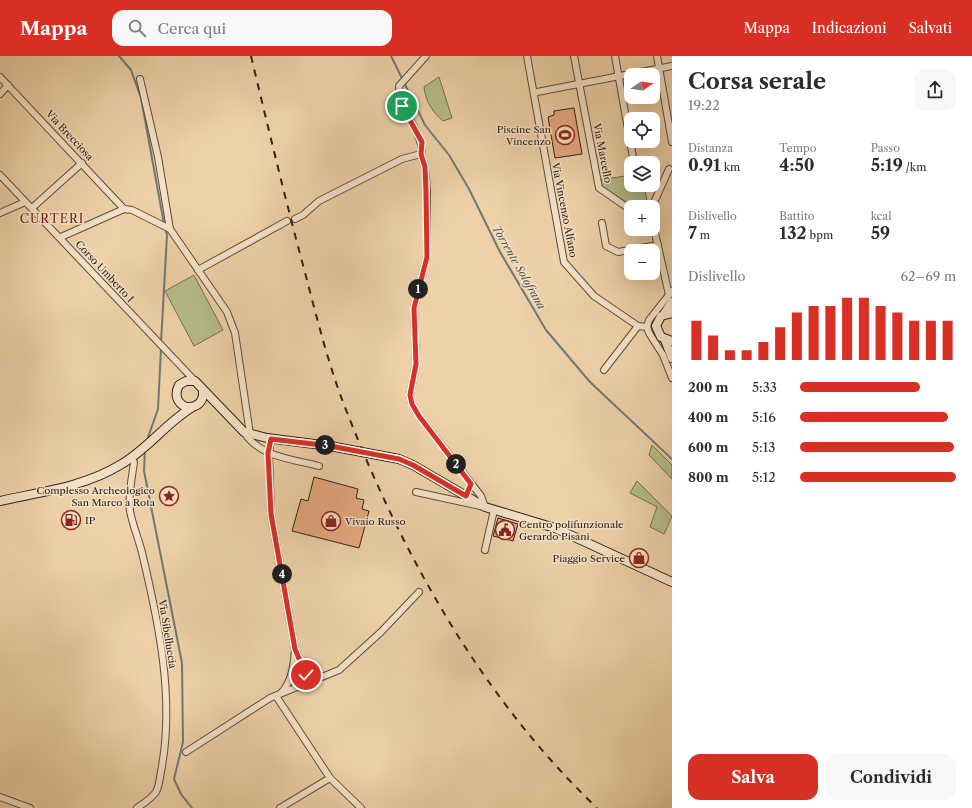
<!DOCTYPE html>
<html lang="it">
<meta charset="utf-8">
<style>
:root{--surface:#fff;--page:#f7f7f7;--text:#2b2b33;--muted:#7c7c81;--accent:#d93025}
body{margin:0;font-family:"Libre Caslon Text",serif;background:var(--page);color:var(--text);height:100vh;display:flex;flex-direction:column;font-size:15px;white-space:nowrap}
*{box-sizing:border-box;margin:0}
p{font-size:13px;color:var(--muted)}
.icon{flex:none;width:22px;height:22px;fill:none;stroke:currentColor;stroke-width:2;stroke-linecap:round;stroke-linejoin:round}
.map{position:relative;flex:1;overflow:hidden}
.sheet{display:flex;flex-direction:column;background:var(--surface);width:300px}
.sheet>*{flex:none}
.needle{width:26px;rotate:77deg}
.buttons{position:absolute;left:624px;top:12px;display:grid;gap:8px}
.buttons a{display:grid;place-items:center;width:36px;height:36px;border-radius:8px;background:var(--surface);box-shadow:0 4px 16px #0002;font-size:20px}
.pin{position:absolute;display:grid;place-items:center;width:34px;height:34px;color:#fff;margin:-17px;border:2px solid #fff;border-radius:50%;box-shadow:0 1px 4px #0007}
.km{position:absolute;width:20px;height:20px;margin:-10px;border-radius:50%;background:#222;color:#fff;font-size:11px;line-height:20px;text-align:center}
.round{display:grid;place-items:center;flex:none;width:42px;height:42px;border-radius:12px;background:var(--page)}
.overview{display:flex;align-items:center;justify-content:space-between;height:68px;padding:0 16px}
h1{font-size:22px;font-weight:800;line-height:30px}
.stats{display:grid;grid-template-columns:repeat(3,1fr);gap:6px;height:68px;padding:4px 16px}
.stats div{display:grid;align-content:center}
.stats b{font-size:17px;font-weight:800}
.stats small{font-size:11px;font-weight:400}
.stats p{font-size:11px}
.chart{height:112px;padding:8px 16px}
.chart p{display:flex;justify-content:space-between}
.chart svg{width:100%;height:72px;margin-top:4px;stroke:var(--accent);stroke-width:6}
.primary-button{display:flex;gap:8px;margin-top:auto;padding:8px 16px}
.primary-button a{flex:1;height:46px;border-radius:12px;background:var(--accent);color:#fff;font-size:16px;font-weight:800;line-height:46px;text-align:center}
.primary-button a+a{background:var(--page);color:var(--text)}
ul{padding:0 16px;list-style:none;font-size:13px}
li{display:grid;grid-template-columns:64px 48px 1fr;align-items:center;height:30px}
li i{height:10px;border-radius:5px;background:var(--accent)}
header{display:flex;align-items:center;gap:24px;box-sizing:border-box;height:56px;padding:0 20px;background:var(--accent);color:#fff}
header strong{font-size:19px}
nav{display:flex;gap:22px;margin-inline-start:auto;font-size:14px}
.search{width:280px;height:36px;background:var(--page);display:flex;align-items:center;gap:10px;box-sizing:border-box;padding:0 14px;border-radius:12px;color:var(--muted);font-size:15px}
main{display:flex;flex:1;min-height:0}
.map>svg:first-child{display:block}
</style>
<header>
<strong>Mappa</strong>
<div class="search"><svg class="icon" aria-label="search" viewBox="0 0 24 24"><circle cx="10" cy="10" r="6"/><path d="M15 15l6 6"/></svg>Cerca qui</div>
<nav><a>Mappa</a><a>Indicazioni</a><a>Salvati</a></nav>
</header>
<main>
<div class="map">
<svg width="672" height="752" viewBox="0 0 672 752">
<rect width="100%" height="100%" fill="#eed1a8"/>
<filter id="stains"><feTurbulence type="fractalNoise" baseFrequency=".005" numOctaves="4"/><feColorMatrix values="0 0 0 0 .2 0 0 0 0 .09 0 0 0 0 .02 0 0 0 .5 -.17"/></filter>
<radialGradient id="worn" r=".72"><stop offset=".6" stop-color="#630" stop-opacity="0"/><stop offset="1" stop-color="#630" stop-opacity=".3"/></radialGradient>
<g fill="#b6bc8a" stroke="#716e51">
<path d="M439,21L452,62L443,65C433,57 425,44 424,31Z"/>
<path d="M631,119V129H644L648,151H634L602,131L600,124Z"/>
<path d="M194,219L223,274L194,290L165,235Z"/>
<path d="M652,389L672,409V423L649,399Z"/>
<path d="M637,425L672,460L664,478L650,471L657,451L630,437Z"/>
</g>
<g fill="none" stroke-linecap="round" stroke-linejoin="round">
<g stroke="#6f7a74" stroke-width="2">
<path d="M119,0L131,14L141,42L164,168"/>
<path d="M391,0L425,69L449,99L469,133L500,196L546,274L590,326L672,403"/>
<path d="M161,287L167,179L165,172"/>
<path d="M146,387L158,353L161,292"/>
<path d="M145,393L144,415L182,607L183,686L174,723L181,738L192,752"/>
</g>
</g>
<g fill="#e6a880" stroke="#2c2118">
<path d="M574,52L582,98L555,102L548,61L554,59V55Z"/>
<path d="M314,421L358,433L356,442L364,444L362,453L369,455L359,492L292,475L301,443L308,445Z"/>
<path d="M498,462L518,468L513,485L493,480Z"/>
</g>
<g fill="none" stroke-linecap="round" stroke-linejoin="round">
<defs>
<g id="street">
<path d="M527,0L564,206L594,240L638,270L647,271"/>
<path d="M574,0L599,132L631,154"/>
<path d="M615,0L634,107"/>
<path d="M657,0L672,86"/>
<path d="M0,21L124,153"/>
<path d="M140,23L158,101L170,173"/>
<path d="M537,36L672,10"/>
<path d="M0,38L8,29"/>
<path d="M421,98C426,81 399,54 399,30L426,0"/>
<path d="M0,119L195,325"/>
<path d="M652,151L669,113"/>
<path d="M32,152L82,107"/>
<path d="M0,157L25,146"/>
<path d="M295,163L303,159L319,145L402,103L421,98"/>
<path d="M602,167L606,190L618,196L658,189"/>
<path d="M653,168L669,239"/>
<path d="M61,181L124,153L132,154L170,173L227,256L235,277L250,378"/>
<path d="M198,214L287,165"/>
<path d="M672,235L649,264L647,271L649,277L663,299L672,322"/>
<path d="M604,314L638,270"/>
<path d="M244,376C259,401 292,403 319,410"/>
<path d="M271,383L269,397L271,458L295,593C294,608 292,626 281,637"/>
<path d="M131,402L134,406C132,422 128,438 130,455C133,471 140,486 143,501C159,568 174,641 162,710C160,718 160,729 156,736C151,743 144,747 137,752"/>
<path d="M416,436L485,451L481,440L419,360L412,348L410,339L416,308L414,252L427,201V135L425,111L421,98"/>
<path d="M485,494L494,454"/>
<path d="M297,597L301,611L311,626"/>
<path d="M276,640L330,722L361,752"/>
<path d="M186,696L270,642L339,614L381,576L419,536"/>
<path d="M0,741L30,752"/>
<path d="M280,752L330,722"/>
</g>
<g id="secondary">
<path d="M672,257L661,260L656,270L661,281L672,285"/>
<path d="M664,258L672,246"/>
<path d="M665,284L672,302"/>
<path d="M203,335C204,346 197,352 186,351C177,347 174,339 179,329L186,325H195L244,376L267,382L330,390L399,403L413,409L485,451L555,472L672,526"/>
<path d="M0,445C40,436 84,431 120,409C147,394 165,368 191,352"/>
</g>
</defs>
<use href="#street" stroke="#5c4d3c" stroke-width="8"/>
<use href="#secondary" stroke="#2c2118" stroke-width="10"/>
<use href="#street" stroke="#f4e1c6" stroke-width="6"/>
<use href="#secondary" stroke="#f4e1c6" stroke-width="8"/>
<path stroke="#2c2118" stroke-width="2" stroke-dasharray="7 7" stroke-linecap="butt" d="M251,0C268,71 285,142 304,213C317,262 329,312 348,359C405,504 484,644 597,752"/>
</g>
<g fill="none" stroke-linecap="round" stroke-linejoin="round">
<defs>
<path id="route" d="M306,619L295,593L271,458L268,397L271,383L330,390L399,403L413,409L466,440L471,428L419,360L412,348L410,339L416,308L414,252L427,201L426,135L425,111L421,98L422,86L402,50"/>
</defs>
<use href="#route" stroke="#fff" stroke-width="8"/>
<use href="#route" stroke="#d93025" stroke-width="5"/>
</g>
<defs>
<symbol id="stadium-ring" viewBox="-11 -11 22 22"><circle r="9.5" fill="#f4e1c6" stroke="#8f2418" stroke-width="1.5"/><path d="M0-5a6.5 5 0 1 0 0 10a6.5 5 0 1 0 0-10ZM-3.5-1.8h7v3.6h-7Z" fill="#8f2418"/></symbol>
<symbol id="sight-ring" viewBox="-11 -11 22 22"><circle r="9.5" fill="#f4e1c6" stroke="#8f2418" stroke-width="1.5"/><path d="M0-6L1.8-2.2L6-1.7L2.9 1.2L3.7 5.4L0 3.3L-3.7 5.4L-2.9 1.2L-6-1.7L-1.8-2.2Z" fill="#8f2418"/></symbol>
<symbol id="fuel-ring" viewBox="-11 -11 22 22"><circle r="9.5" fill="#f4e1c6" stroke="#8f2418" stroke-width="1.5"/><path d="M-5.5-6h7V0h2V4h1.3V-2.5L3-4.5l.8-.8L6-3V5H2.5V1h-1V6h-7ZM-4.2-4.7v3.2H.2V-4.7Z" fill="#8f2418"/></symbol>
<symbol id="shop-ring" viewBox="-11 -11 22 22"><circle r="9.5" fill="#f4e1c6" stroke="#8f2418" stroke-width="1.5"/><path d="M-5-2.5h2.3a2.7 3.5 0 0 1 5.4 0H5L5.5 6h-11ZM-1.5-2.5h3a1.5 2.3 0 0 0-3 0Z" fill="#8f2418"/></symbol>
<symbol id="civic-ring" viewBox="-11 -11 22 22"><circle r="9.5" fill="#f4e1c6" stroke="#8f2418" stroke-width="1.5"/><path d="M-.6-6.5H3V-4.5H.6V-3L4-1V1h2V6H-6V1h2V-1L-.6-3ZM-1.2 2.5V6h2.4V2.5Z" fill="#8f2418"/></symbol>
</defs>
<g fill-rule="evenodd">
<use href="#stadium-ring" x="554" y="68" width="22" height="22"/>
<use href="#sight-ring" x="158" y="429" width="22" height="22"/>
<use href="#fuel-ring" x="60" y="453" width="22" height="22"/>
<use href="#shop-ring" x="320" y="454" width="22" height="22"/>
<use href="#civic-ring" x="494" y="463" width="22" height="22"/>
<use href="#shop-ring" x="628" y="491" width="22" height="22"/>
</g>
<g text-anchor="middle" stroke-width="3" stroke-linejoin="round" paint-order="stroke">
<g font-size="10" fill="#2c2118" stroke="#f4e1c6" text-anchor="end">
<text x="551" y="77">Piscine San<tspan x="551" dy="12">Vincenzo</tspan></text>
<text x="155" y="438">Complesso Archeologico<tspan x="155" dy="12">San Marco a Rota</tspan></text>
<text x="85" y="468" text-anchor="start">IP</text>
<text x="345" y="469" text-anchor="start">Vivaio Russo</text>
<text x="519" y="472" text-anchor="start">Centro polifunzionale<tspan x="519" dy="12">Gerardo Pisani</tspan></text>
<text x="625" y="506">Piaggio Service</text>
</g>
<g font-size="10" fill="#2c2118" stroke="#f4e1c6">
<text transform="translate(70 79) rotate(47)" y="4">Via Brecciosa</text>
<text transform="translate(603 97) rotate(79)" y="4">Via Marcello</text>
<text transform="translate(565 154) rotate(79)" y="4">Via Vincenzo Alfano</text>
<text transform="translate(105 215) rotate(47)" y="4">Corso Umberto I</text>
<text transform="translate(168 578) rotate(81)" y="4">Via Sibelluccia</text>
</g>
<g font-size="11" font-style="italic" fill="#4e4d46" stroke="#f4e1c6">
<text transform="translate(519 211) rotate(60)" y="4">Torrente Solofrana</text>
</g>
<g font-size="12" letter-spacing="1" fill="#7a1f14" stroke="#f4e1c6">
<text x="52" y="167">CURTERI</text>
</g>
</g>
<rect width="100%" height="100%" filter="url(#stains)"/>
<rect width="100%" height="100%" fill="url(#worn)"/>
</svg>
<div class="buttons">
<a><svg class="needle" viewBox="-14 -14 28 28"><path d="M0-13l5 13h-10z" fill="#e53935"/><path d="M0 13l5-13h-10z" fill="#7c7c81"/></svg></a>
<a><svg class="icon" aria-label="locate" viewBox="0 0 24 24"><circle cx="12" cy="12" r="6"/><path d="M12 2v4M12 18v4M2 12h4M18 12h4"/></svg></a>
<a><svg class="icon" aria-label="layers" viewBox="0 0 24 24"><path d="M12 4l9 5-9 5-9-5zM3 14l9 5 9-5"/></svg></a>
<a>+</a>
<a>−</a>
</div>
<div class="pin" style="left:402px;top:50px;background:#1e9e55"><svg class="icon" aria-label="arrive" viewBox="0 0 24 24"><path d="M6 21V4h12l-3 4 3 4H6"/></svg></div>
<div class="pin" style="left:306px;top:619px;background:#d93025"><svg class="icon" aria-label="check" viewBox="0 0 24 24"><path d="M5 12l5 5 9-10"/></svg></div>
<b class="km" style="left:418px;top:233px">1</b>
<b class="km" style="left:456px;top:408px">2</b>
<b class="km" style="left:325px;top:389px">3</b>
<b class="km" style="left:282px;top:518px">4</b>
</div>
<section class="sheet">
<div class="overview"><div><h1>Corsa serale</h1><p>19:22</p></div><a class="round"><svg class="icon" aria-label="share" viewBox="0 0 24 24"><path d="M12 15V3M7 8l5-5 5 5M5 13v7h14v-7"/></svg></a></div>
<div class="stats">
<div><p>Distanza</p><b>0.91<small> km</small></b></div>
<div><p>Tempo</p><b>4:50</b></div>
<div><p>Passo</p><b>5:19<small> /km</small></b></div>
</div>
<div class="stats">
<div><p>Dislivello</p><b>7<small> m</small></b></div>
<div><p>Battito</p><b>132<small> bpm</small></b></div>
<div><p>kcal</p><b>59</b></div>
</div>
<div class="chart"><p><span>Dislivello</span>62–69 m</p>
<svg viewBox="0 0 160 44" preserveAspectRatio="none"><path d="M5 44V20M15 44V29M25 44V38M35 44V38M45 44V33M55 44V24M65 44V15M75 44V11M85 44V11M95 44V6M105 44V6M115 44V11M125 44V15M135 44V20M145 44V20M155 44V20"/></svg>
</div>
<ul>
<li><b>200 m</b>5:33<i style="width:77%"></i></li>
<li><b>400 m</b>5:16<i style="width:95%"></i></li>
<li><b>600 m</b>5:13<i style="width:99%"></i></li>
<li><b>800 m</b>5:12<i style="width:100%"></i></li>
</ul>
<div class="primary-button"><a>Salva</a><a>Condividi</a></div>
</section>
</main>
